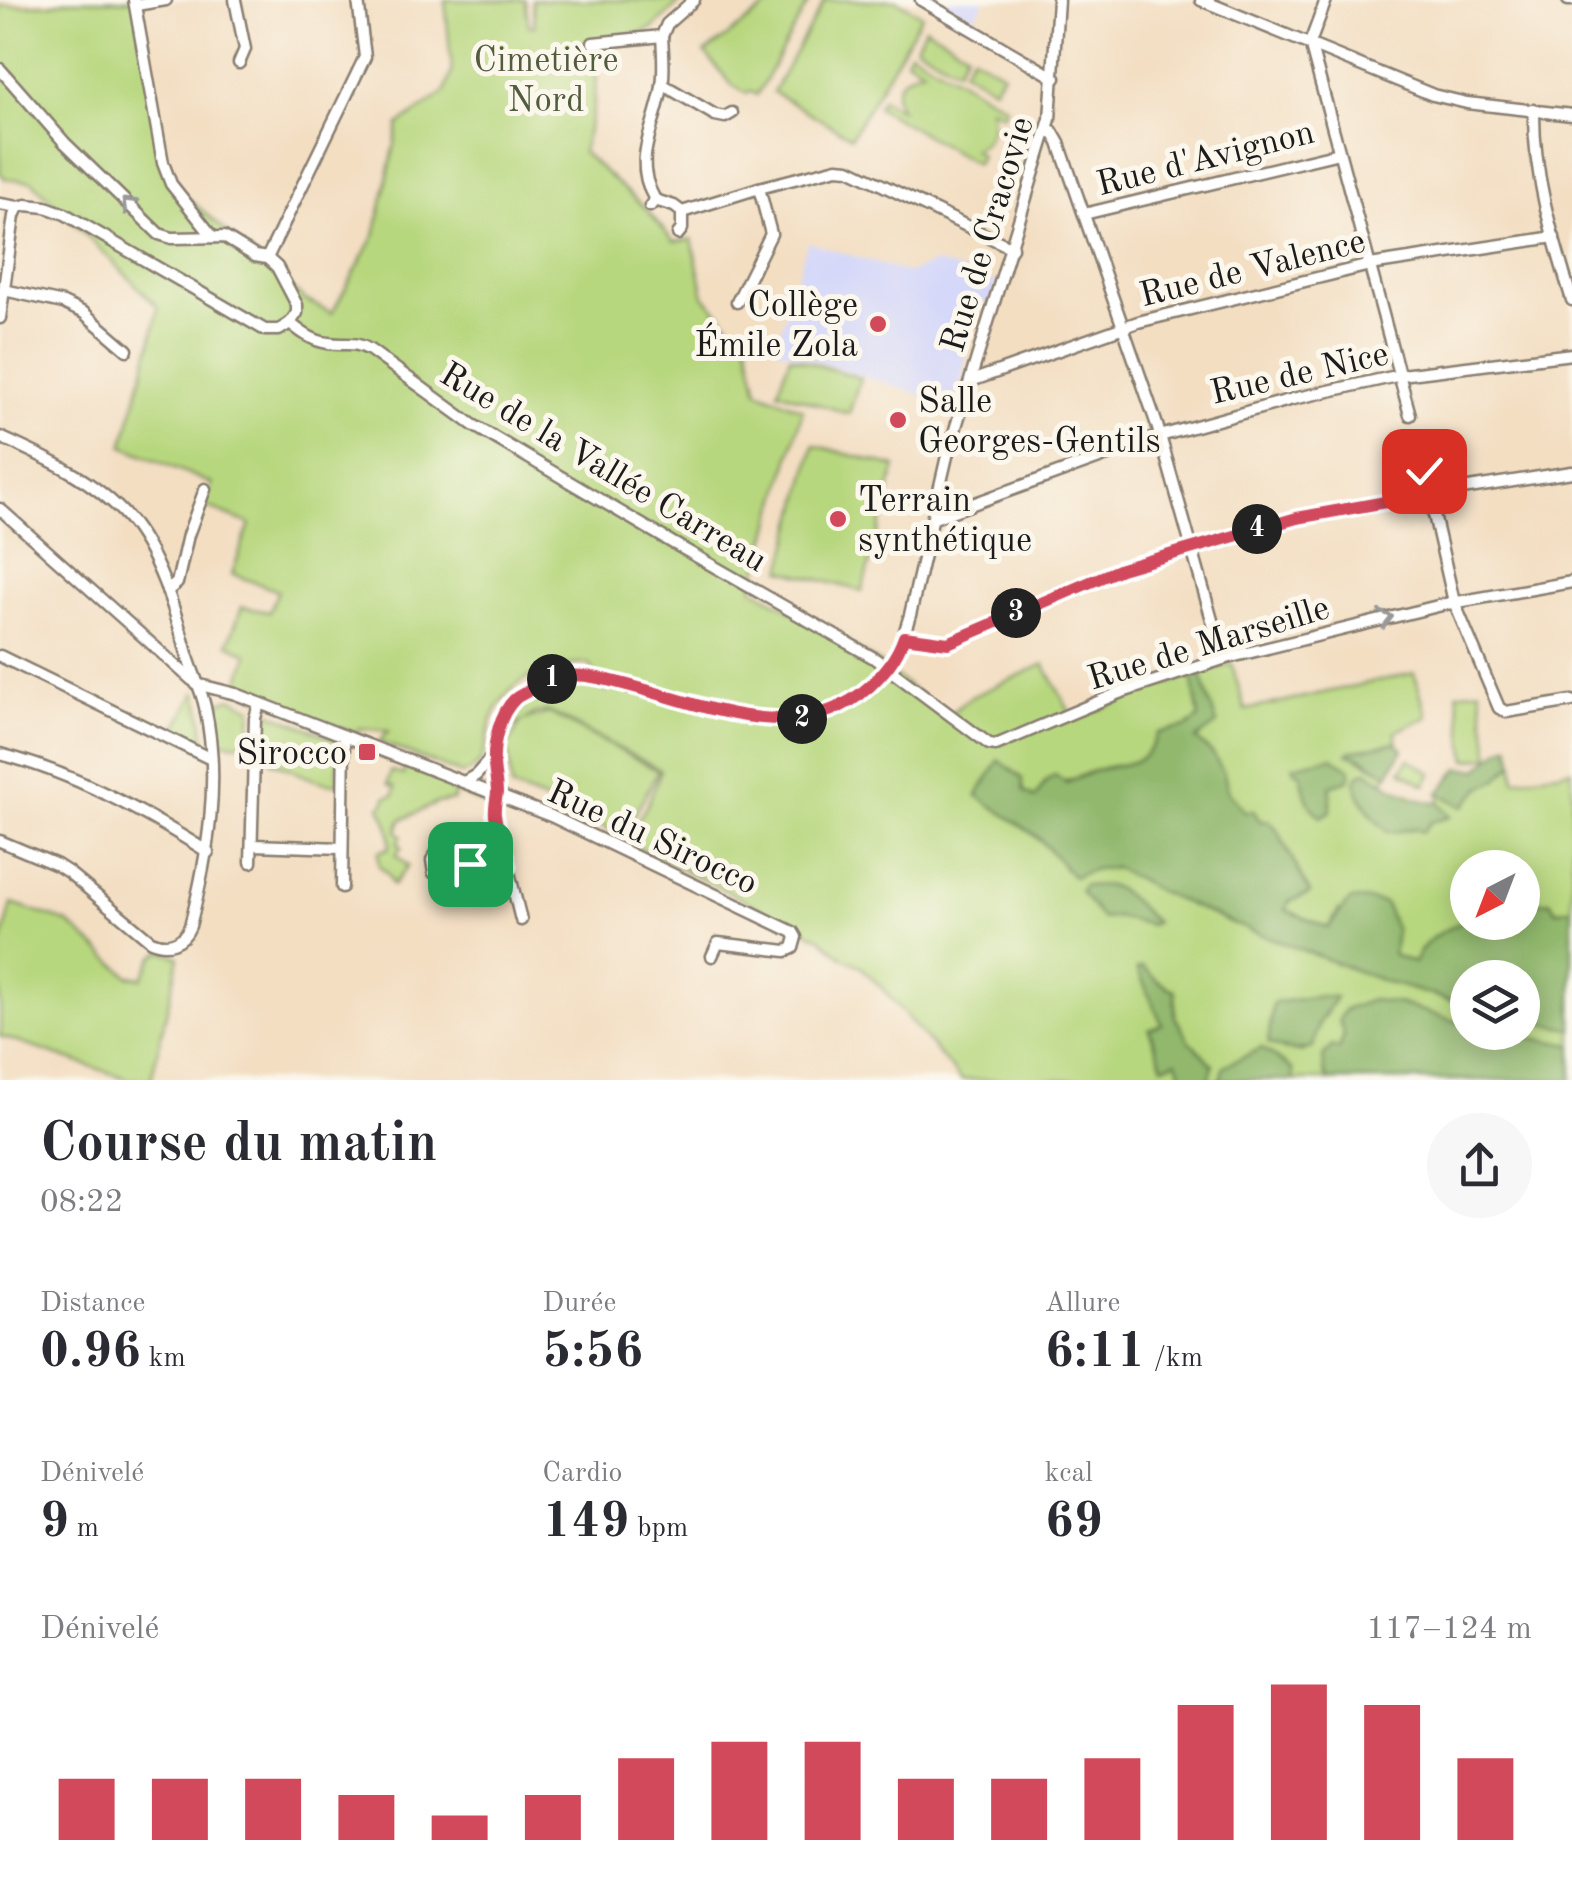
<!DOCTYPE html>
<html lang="fr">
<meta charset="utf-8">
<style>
:root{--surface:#fff;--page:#f7f7f7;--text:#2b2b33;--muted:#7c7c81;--accent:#d1495b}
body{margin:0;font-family:"Old Standard TT",serif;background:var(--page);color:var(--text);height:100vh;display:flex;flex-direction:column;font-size:38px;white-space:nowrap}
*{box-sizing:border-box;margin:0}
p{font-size:32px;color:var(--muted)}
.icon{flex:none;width:55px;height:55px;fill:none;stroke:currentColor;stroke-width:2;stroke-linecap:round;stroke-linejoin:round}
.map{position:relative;height:1080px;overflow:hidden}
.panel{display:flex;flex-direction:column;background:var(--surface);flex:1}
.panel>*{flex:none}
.needle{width:65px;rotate:222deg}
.buttons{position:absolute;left:1450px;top:850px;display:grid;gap:20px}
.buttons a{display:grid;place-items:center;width:90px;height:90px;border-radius:50%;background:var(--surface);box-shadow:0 5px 25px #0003;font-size:50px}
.pin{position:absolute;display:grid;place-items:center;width:85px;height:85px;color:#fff;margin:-42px;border-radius:20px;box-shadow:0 5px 15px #0006}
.km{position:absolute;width:50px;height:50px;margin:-25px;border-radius:50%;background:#222;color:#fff;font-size:28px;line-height:50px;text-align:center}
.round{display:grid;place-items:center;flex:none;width:105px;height:105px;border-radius:52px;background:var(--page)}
.head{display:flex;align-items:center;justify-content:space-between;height:170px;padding:0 40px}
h1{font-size:55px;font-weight:700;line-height:75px}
.figures{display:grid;grid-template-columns:repeat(3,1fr);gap:15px;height:170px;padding:10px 40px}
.figures div{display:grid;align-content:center}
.figures b{font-size:50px;font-weight:700}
.figures small{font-size:28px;font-weight:400}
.figures p{font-size:28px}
.chart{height:280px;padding:20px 40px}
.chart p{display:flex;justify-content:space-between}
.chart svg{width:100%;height:180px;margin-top:10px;stroke:var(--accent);stroke-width:6}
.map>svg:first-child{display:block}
</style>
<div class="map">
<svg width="1572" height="1080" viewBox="0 0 1572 1080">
<rect width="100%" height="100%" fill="#fbf7ec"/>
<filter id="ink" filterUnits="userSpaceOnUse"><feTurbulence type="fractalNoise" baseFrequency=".01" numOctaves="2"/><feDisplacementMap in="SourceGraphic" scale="20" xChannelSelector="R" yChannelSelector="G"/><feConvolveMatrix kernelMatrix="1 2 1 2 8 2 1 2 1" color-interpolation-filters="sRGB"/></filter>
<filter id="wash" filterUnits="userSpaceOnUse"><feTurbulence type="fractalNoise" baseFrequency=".0048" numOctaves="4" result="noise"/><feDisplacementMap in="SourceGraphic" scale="40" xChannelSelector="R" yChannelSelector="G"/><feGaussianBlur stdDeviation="2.25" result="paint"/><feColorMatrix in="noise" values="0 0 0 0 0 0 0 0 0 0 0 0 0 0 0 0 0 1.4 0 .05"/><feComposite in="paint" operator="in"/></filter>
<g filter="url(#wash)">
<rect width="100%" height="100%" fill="#f3dec2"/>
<g fill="#d5d8f9">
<path d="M939,0H985L973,19Z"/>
<path d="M808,242L908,273L936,263L996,281L990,303L982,302L967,346L962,380L952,405L775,348Z"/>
</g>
<g fill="#b7d77e" stroke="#6a7a4d" stroke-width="2.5" fill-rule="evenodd">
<path d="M70,0H136L167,172L175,187L305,300L332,313L375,235L399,125L445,92L452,72L445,0H525L529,26H535L532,0H682L653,28L630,37L588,41L597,80L592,116L582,152L646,209L674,242L692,239L704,296L748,344L758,391L803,409L753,588L881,664L946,717L971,697L1044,664L1074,720L1152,688L1192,676L1199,718L1187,727L1158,733C1143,771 1124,760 1093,771C1073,778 1068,783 1046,781L1035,798L1024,791L978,796C1010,818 1043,836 1065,870L1116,868L1158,891L1226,921L1386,982L1467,1005V1025L1401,1004L1372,1000L1339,1020L1344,1036L1338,1050L1324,1071L1328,1080H1294L1291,1069L1224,1066L1220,1080H1209L1213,1065L1189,1040L1175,1017V991L1159,982L1163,1024L1149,1029L1163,1065L1177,1060L1183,1080H961L881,987L860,966L842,957L821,938L626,841L649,801L661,770L548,711L535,713L525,720L549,713L658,771L623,836L573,812L512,788L507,745L521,722L511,727C516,707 545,684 566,683C579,682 594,688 607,690L589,664C549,664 510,677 493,717C484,738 490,768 462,774L379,742L388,731L359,728L357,734L237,690L248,654L228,644L242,607L269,612L278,591L232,574L250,524L204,506L212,484L123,446L151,344L158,307L32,181L6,179L0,173V6L50,4ZM1084,885L1128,897L1155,922L1151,925L1117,917L1102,919ZM1328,1011L1319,1023L1312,1048L1300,1052L1284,1050Z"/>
<path d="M776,0H810L757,95L750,91L747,94L732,85L705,53Z"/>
<path d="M825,0H896L922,15L851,137L773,92Z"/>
<path d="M925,27L967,52L957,69L916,46Z"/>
<path d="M910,51L1006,107L1002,114L990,108C995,127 990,140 973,150L980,155L976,164L877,107L882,99L900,109C888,89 903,74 923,69L906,59Z"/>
<path d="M972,55L1003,73L994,88L963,70Z"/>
<path d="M790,356L860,378L849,414L778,391Z"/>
<path d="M814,445L896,467L862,591L782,570Z"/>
<path d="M1232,664L1245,710L1414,673L1428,717L1396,731V742L1349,753L1388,774L1382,783L1367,771L1355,781C1358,798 1375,824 1390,832L1449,817L1440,803L1439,793L1463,807L1480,788L1495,780L1514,763L1515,780L1572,769V909L1555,911L1550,901L1523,904L1522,868H1468L1467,919L1433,937L1414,963L1393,955L1339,910L1328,928L1286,910L1289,902L1310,893L1276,828L1269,821L1260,822L1246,813L1228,792L1224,774L1196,739L1216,723L1200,673Z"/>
<path d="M1480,689L1490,757L1467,760L1457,693Z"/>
<path d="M196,692L200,703L205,743L203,746L173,733Z"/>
<path d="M232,698L252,708L250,741L247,744L216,742L210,707L213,701L217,703Z"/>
<path d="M266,711L338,740V784C314,784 293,769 271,761V746L263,745Z"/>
<path d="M1409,759L1432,773L1425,785L1401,771Z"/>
<path d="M406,766L482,794L483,804L454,791V800L437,803L401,820L397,831L402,836L398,843L402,847L396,855L408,866L393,885L388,874L379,866L378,852L389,848C393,832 387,822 380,807L384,804L386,797L394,795L395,787L388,784L391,771L403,775Z"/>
<path d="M12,904L67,922L129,976L142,978L154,956L162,951L179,957L151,1080H131L0,1036V950Z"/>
<path d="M1523,1020L1572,1029V1045L1503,1033L1522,1032Z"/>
</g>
<g fill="#91b86d" stroke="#566a44" stroke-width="2.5">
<path d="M1200,673L1217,724L1196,739L1213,754L1224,774L1228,792L1246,812L1253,810L1260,821H1269L1276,828L1310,893L1289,902L1286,910L1328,928C1351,899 1344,894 1385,903L1396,931L1393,955L1414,963C1425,936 1443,932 1467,919L1468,922H1522L1523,904L1550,901L1556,911L1570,908L1572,909V1029L1523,1020L1522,978H1468L1467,1005L1386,982L1226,921L1158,891L1116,868L1095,869L1073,877L1038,837L977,796L999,760L1022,778L1024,791L1035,798L1046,781L1055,775L1066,783C1077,779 1087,773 1098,770C1128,762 1145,768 1158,733L1187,727L1199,718L1192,676Z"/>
<path d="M1396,742L1403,750L1388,774L1362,758L1348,754L1351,751Z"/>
<path d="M1510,745L1514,763L1495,781L1480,788L1463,807L1439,793L1459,768L1479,769L1502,748Z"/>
<path d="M1332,757L1351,769L1349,780L1330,786L1331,811L1321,817C1306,806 1305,790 1300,773L1294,771L1293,766Z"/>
<path d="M1367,771C1383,783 1420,804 1440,803L1450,817L1431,822L1423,832C1407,825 1407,832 1392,832C1379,831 1357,794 1355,781L1360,773Z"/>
<path d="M1084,885C1093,887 1100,884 1109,886C1123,888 1144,912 1155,922L1151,925L1117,917L1102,919L1080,891Z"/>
<path d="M1142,967L1159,982L1175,991V1017L1189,1040L1213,1065L1209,1080H1183L1177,1061L1163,1066L1149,1029L1162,1024L1137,969Z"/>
<path d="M1320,996L1336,997L1319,1023L1313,1047C1295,1053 1284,1050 1268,1043L1273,1003Z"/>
<path d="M1372,1000L1401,1004L1467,1025L1468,1032L1503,1033L1572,1045V1080H1328L1324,1071L1323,1057L1332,1046L1339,1049L1344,1036L1339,1020L1344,1010Z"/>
<path d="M1262,1048L1292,1069L1294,1080H1220L1224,1066Z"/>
</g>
</g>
<g filter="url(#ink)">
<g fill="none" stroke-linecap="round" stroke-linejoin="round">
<defs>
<g id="minor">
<path d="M134,0L163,163L171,184L213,237"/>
<path d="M235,0L245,49L239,63"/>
<path d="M921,0L1055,78"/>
<path d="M1201,0L1433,95L1467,103L1572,115"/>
<path d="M1568,0H1572"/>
<path d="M136,5L166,0"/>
<path d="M593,43L662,36L667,24L694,0"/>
<path d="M1310,43L1410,415"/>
<path d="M1310,43L1326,0"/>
<path d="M0,69L65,143L159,234L172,238L224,237L255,256L267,258L277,267L297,305V313L290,323"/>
<path d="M662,84L715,115L725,117L732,113"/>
<path d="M1534,110C1533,176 1553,238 1572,300"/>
<path d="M1047,129L1052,131L1059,143L1157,425L1223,659"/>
<path d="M655,200C632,160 653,133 661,92C665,74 663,54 662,36"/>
<path d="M0,204L18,207L26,205L46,207L65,214L265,330H279L290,323"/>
<path d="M650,206L655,200L674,206L682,212V229L678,234"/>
<path d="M682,212L759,188L837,168L849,169L1012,248"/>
<path d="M1084,214L1339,153"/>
<path d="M267,258L365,57L358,0"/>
<path d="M4,290L63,303L84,313L127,350"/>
<path d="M737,302L771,234L759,188"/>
<path d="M0,318L14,216L18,207"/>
<path d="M290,323C302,333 313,341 328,343C346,346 353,340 370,350L473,425L673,543L874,658L989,744L996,745L1119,693L1223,659L1446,604L1572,582"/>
<path d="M971,379L974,380L1138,322L1370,265L1554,237"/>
<path d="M0,437C45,457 95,480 128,518C157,552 174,607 186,650C191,670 201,688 205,707C221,780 208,856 190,926C183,943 168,948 151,941L68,872L57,865L0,841"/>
<path d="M1424,471L1454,602L1499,708L1506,712L1572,701"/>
<path d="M0,509L192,680"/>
<path d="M934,518L1160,436L1293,399L1401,375L1572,354"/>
<path d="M167,591L177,583L188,535L205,489"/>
<path d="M904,637L948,643L1121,569L1297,519L1430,494L1572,472"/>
<path d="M0,656L211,759"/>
<path d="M196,684L236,694L551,816L793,932L796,937L793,948L786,951L718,943L712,956"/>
<path d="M0,754C74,773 143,811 208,852"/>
<path d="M464,782L476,775L493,756"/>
<path d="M253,845L342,848"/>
<path d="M251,862L255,718L259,704"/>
<path d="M470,865L464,852L451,845L440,848L432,860L434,873L448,881L463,877L470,865L508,867"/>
<path d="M342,887L344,737"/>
<path d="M521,920L495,816L497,795L493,756L500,725L506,713L514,700L535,685L560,676H591L671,698L763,719H801L828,712L857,698L888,668L898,653L910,615L947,456L1050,119L1058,0"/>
</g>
</defs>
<use href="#minor" stroke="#887d6f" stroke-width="15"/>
<use href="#minor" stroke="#fff" stroke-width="10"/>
</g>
<defs><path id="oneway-chevron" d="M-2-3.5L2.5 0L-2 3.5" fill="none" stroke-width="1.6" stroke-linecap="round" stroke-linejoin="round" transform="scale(2.5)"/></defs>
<g stroke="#999">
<use href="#oneway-chevron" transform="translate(128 204) rotate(-135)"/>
<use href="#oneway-chevron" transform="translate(1386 618) rotate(-14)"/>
</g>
</g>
<g fill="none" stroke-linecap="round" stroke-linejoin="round" filter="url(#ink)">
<defs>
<path id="route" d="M470,864L508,867C504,850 498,833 495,815C494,807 496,801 497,793C497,783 494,772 494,762C493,742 500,713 515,699C519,695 524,694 528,691C546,677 571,673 593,677C680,692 792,758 870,686C886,671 897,657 904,637L948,643L1121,569L1297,518L1430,494L1424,471"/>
</defs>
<use href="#route" stroke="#fff" stroke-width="20"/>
<use href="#route" stroke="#d1495b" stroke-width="12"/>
</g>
<g fill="#d1495b" stroke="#fbf7ec" stroke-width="4">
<circle cx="878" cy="324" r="10"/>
<circle cx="898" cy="420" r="10"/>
<circle cx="838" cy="519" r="10"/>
<rect x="357" y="742" width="20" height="20" rx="5"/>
</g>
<g text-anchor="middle" stroke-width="10" stroke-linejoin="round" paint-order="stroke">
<g font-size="35" fill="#525d3e" stroke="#fbf7ec">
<text x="546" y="71">Cimetière<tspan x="546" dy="40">Nord</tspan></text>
</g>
<g font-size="35" fill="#1c1c1c" stroke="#fbf7ec">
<text transform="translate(1205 157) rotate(-14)" y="12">Rue d'Avignon</text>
<text transform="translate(986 234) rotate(-73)" y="12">Rue de Cracovie</text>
<text transform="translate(1252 267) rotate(-14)" y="12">Rue de Valence</text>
<text transform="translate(1299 372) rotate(-13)" y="12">Rue de Nice</text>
<text transform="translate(604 466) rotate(31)" y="12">Rue de la Vallée Carreau</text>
<text transform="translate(1208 642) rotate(-17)" y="12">Rue de Marseille</text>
<text transform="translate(653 836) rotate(25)" y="12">Rue du Sirocco</text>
</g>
<g font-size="35" fill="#1c1c1c" stroke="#fbf7ec" text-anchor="end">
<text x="858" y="316">Collège<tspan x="858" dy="40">Émile Zola</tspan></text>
<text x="918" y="412" text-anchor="start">Salle<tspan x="918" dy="40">Georges-Gentils</tspan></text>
<text x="858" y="511" text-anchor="start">Terrain<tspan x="858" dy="40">synthétique</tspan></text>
<text x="347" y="764">Sirocco</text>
</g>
</g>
</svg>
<div class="buttons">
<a><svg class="needle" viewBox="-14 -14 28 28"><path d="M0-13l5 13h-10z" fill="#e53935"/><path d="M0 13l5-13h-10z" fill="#7c7c81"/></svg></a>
<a><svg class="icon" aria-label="layers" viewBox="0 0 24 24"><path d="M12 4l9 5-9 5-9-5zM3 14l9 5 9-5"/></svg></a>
</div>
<div class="pin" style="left:470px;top:864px;background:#1e9e55"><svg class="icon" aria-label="arrive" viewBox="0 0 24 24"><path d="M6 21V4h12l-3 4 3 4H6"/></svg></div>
<div class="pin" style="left:1424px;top:471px;background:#d93025"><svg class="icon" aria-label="check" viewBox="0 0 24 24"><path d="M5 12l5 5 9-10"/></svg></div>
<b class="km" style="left:552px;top:679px">1</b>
<b class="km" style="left:802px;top:719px">2</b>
<b class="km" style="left:1016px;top:613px">3</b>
<b class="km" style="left:1257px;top:529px">4</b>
</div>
<section class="panel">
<div class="head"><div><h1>Course du matin</h1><p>08:22</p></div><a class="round"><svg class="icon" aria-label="share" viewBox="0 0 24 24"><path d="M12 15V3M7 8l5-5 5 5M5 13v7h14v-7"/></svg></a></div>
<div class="figures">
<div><p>Distance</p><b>0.96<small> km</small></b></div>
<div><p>Durée</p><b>5:56</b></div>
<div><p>Allure</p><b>6:11<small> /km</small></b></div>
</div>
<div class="figures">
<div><p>Dénivelé</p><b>9<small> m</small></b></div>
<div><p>Cardio</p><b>149<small> bpm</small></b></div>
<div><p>kcal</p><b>69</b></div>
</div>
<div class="chart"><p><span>Dénivelé</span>117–124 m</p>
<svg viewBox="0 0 160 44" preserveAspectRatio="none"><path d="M5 44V29M15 44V29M25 44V29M35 44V33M45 44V38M55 44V33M65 44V24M75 44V20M85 44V20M95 44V29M105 44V29M115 44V24M125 44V11M135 44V6M145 44V11M155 44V24"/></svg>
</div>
</section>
